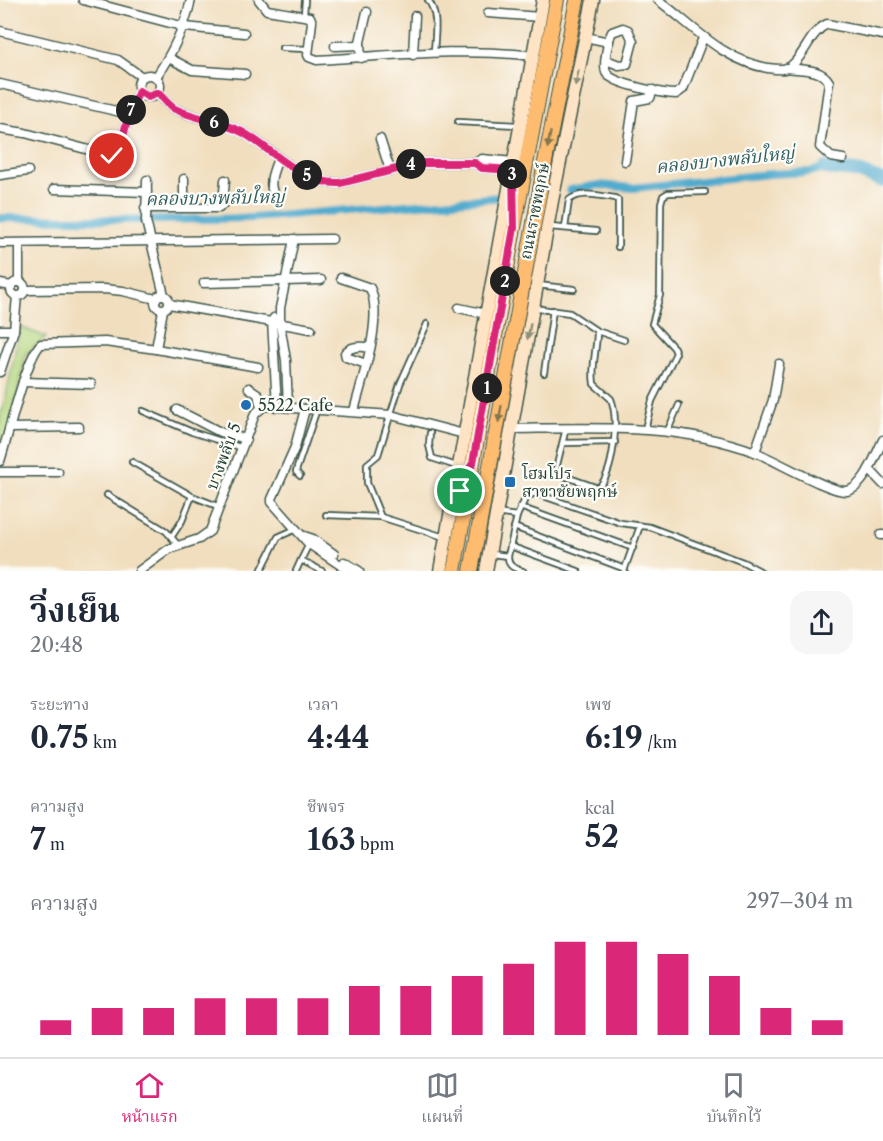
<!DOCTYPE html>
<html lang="th">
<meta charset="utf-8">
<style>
:root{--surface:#fff;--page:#f6f6f7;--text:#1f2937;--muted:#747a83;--line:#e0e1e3;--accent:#db2777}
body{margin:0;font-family:"Libre Caslon Text","Noto Serif Thai",serif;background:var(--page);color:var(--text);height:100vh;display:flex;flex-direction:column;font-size:22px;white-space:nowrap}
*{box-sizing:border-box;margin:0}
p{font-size:20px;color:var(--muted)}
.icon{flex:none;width:33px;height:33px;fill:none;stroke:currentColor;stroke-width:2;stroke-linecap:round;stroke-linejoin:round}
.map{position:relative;height:571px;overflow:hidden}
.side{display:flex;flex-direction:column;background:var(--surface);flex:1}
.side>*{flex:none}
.pin{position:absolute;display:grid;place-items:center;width:51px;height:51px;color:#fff;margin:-26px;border:3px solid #fff;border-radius:50%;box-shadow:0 2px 6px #0007}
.km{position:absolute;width:30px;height:30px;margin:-15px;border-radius:50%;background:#222;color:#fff;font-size:16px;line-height:30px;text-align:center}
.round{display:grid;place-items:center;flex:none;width:63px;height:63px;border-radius:18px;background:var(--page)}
.headline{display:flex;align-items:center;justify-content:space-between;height:102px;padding:0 30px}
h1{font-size:33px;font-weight:700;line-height:45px}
.stats{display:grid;grid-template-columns:repeat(3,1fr);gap:9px;height:102px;padding:6px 30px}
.stats div{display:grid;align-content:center}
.stats b{font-size:30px;font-weight:700}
.stats small{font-size:16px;font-weight:400}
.stats p{font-size:16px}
.chart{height:168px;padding:12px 30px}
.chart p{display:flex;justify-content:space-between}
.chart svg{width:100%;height:108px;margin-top:6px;stroke:var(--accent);stroke-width:6}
.menu{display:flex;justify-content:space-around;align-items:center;height:84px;border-top:2px solid var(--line);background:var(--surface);font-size:16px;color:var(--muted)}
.menu a{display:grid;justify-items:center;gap:3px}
.menu .current{color:var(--accent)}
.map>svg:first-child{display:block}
</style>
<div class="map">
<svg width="883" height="571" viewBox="0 0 883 571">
<rect width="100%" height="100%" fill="#fdfcf7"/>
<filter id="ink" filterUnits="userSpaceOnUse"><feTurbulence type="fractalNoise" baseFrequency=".0167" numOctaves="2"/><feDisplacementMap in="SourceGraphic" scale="12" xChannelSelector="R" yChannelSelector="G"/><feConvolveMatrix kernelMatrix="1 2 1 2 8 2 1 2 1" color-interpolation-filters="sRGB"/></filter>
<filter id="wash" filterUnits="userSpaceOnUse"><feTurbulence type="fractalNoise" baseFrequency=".008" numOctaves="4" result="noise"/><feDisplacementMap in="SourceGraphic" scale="24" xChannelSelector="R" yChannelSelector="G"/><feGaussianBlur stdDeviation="1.35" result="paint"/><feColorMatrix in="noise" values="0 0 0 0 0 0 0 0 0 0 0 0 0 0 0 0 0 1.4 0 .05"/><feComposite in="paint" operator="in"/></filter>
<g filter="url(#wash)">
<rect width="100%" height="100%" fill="#f1debe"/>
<path fill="#b4d67f" stroke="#6a8a5a" stroke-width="1.5" d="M20,327L46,337L26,354L8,439L0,464V415L6,397Z"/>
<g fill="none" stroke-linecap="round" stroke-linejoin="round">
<g stroke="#51abce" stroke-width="8">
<path d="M570,190L599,185L633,188L769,174L809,172L825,168"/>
<path d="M0,218L157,220L253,218L502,197"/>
</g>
<path stroke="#51abce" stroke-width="14" d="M825,168L856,171L883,181"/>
</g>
</g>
<g filter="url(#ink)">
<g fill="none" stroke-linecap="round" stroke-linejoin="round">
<defs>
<g id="lane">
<path d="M428,0C439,14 435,34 434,52"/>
<path d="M304,15L305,0"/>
<path d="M282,48L308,49"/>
<path d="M458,122L518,125"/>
<path d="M550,227L596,231"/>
<path d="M565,228L569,200C581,190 600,196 615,198L618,200V247"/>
<path d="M537,285L574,289"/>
<path d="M533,308L570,313L597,331C597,349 591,366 594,384L611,399C619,420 614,473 598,488L558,474L556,469L566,428"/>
<path d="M597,331L624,340"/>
<path d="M544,373L553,310"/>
<path d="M143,411L192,432L243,448"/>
<path d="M645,429L652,401L676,353L674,348L652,324L660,295L661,203L663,196L668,193L705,192"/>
<path d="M667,432L679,405"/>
<path d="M430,433L429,445L432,458L456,466"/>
<path d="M563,443L615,442"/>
<path d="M132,462L192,496L220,507"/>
<path d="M300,476L296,472L297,468L317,409"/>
<path d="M107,495L166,531L178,545"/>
<path d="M520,507L633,548"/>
<path d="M496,513L517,516L526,497L535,493L621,523L650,527L743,562L760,571"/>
<path d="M326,515L381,517L444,537"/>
<path d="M381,517L367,483V464L378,455L400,384L427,324"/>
<path d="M514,527L625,569"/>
<path d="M172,536L182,521L192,496"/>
<path d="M510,546L578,571"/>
<path d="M491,554L508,556C508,567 514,568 523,571"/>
<path d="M508,556L517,516"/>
<path d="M301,560L309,544"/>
<path d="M261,571L278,537L296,529"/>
<path d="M296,571L301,560L322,571"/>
<path d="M624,571L640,526"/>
</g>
<g id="street">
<path d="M83,0L185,27L244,33"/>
<path d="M259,0L267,10L310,17L312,22L308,55L309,57L317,60C388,56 463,47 533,56"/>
<path d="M658,0C692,25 723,61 768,68C775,69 785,71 791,66C805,55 810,32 827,24L883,35"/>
<path d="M488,13L540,17"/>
<path d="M0,31L118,60L142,77"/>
<path d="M585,37L609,42"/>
<path d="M335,46L360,45"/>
<path d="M413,55L415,16"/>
<path d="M169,58L192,70L245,74"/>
<path d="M361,58L360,42L367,12"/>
<path d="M606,60L619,65L627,64L633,41L628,30L623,28L612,32C608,40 602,68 607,74C615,84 663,94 676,94L683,89L703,38"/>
<path d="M787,68C802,70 821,68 829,82L820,147L831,157L843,159"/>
<circle cx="149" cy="86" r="11"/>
<path d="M156,77C173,52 184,29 191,0"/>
<path d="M0,84L129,114"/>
<path d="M158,93C163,99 169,106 175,109C196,119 221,121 242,132C274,149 300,185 340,183L421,163H475L482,159L514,162"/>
<path d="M0,129L25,133L112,156L116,155L119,152L129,114L139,91"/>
<path d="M380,139L390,170"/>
<path d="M625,161L634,101L650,98L653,90"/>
<path d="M475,163L482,168L513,170"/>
<path d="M0,175L28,171"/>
<path d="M184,179V207"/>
<path d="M147,180L146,221L164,295"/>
<path d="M54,189L147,192"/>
<path d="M275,198C268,183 272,174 278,159"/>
<path d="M145,208H219L223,204L225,180"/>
<path d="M0,243L332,239"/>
<path d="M19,244V282"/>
<path d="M341,278L370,288C384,318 362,379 354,411"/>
<circle cx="18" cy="289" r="7"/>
<path d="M204,283L321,280"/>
<path d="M0,284L12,286"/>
<path d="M25,290L104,289L123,291L156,299"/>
<circle cx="162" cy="302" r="7"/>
<path d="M169,304L311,329"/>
<path d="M459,308L486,314"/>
<path d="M274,318L272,321L277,406"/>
<path d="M0,330H14"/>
<path d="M156,349L163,310"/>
<path d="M366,364L346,357L345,353C352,345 360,347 370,347"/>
<path d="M0,372L14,330L17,296"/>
<path d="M23,382L91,384"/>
<path d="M249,388L258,394L261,408"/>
<path d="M288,407L286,360L280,324V308L294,239"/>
<path d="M305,409L295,447L272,499V502L309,544L349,571"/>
<path d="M177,410L220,432L246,439"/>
<path d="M11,428L79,427"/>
<path d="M511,429C594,428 676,423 755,452C775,460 831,493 847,491C864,488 876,454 883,440"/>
<path d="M755,452L773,400L779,364"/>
<path d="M0,461C8,437 26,357 41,344L105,342L156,349L258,367"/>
<path d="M869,469L883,484"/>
<path d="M0,472H58"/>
<path d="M881,535H883"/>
<path d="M304,536L313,539L334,554"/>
<path d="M344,562L359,571"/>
<path d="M139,571L169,549L199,539L210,531L255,414L264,406L391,415L464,434"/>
</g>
<g id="secondary">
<path d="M440,571L543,0"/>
<path d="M486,571L552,201L593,0"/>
</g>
<g id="primary">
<path d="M454,571L514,228L557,0"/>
<path d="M471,571L545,162L577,0"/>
</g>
</defs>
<use href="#lane" stroke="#3e5549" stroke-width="8"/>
<use href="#street" stroke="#3e5549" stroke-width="11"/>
<use href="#secondary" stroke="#3e5549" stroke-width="15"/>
<use href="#primary" stroke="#3e5549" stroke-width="16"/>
<use href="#lane" stroke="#fff" stroke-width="4.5"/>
<use href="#street" stroke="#fff" stroke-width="8"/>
<use href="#secondary" stroke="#fee4c5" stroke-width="12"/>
<use href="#primary" stroke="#fdbc6f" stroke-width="14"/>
</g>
<defs><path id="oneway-solid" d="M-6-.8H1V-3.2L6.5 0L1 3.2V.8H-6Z" transform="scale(1.5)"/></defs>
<g fill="#8e907c">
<use href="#oneway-solid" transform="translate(577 78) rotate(101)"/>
<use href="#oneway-solid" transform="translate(529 331) rotate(101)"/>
</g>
<g fill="#83764f">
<use href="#oneway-solid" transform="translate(549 140) rotate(101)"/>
<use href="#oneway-solid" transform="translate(500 414) rotate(100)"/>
</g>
</g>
<g fill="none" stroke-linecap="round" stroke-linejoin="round" filter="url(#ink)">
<defs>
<path id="route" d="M112,156L119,152L129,114L139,91L148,97L158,93C163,98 169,106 175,109C196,119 221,121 242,132C273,149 301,185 340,183L421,163H475L482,168L513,170L514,228L473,463L464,479L460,491"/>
</defs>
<use href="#route" stroke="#fff" stroke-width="12"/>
<use href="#route" stroke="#db2777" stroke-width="8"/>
</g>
<g fill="#1f6fb2" stroke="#fdfcf7" stroke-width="2">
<circle cx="246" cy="405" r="6"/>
<rect x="504" y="476" width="12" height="12" rx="3"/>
</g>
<g text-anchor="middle" stroke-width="4.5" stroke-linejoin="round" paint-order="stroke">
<g font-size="16" fill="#1f3d34" stroke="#fdfcf7">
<text transform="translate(534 211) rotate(-79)" y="6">ถนนราชพฤกษ์</text>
<text transform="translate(223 456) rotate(-69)" y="6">บางพลับ 5</text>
</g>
<g font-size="16" fill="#1f3d34" stroke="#fdfcf7" text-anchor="start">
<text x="258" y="411">5522 Cafe</text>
<text x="522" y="479">โฮมโปร<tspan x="522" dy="18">สาขาชัยพฤกษ์</tspan></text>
</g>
<g font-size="18" font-style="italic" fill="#2e5e62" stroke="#fdfcf7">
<text transform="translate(725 160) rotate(-6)" y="6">คลองบางพลับใหญ่</text>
<text transform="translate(215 198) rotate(-1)" y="6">คลองบางพลับใหญ่</text>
</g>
</g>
</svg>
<div class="pin" style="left:460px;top:491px;background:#1e9e55"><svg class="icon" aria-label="arrive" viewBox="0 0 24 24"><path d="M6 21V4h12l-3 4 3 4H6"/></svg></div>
<div class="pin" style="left:112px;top:156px;background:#d93025"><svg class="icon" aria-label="check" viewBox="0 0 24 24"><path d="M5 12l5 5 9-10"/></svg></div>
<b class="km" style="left:487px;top:388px">1</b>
<b class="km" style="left:505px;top:281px">2</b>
<b class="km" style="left:512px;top:174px">3</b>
<b class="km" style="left:411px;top:164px">4</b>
<b class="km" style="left:307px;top:175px">5</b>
<b class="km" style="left:214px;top:122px">6</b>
<b class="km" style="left:131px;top:110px">7</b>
</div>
<section class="side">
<div class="headline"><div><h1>วิ่งเย็น</h1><p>20:48</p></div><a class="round"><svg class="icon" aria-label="share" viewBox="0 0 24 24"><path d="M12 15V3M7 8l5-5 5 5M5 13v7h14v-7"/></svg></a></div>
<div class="stats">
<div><p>ระยะทาง</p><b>0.75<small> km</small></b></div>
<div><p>เวลา</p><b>4:44</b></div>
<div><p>เพซ</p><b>6:19<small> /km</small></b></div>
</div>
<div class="stats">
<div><p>ความสูง</p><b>7<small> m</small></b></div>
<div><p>ชีพจร</p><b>163<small> bpm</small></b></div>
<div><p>kcal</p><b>52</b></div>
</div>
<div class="chart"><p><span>ความสูง</span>297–304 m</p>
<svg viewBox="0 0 160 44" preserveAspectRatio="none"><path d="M5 44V38M15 44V33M25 44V33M35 44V29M45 44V29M55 44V29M65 44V24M75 44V24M85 44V20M95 44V15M105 44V6M115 44V6M125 44V11M135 44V20M145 44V33M155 44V38"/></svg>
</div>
</section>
<nav class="menu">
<a class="current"><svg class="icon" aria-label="home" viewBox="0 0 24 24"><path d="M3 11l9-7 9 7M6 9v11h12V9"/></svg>หน้าแรก</a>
<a><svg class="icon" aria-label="map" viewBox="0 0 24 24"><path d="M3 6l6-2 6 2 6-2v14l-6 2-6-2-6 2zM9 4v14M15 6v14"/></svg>แผนที่</a>
<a><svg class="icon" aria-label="saved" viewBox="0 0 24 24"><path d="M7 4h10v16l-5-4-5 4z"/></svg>บันทึกไว้</a>
</nav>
